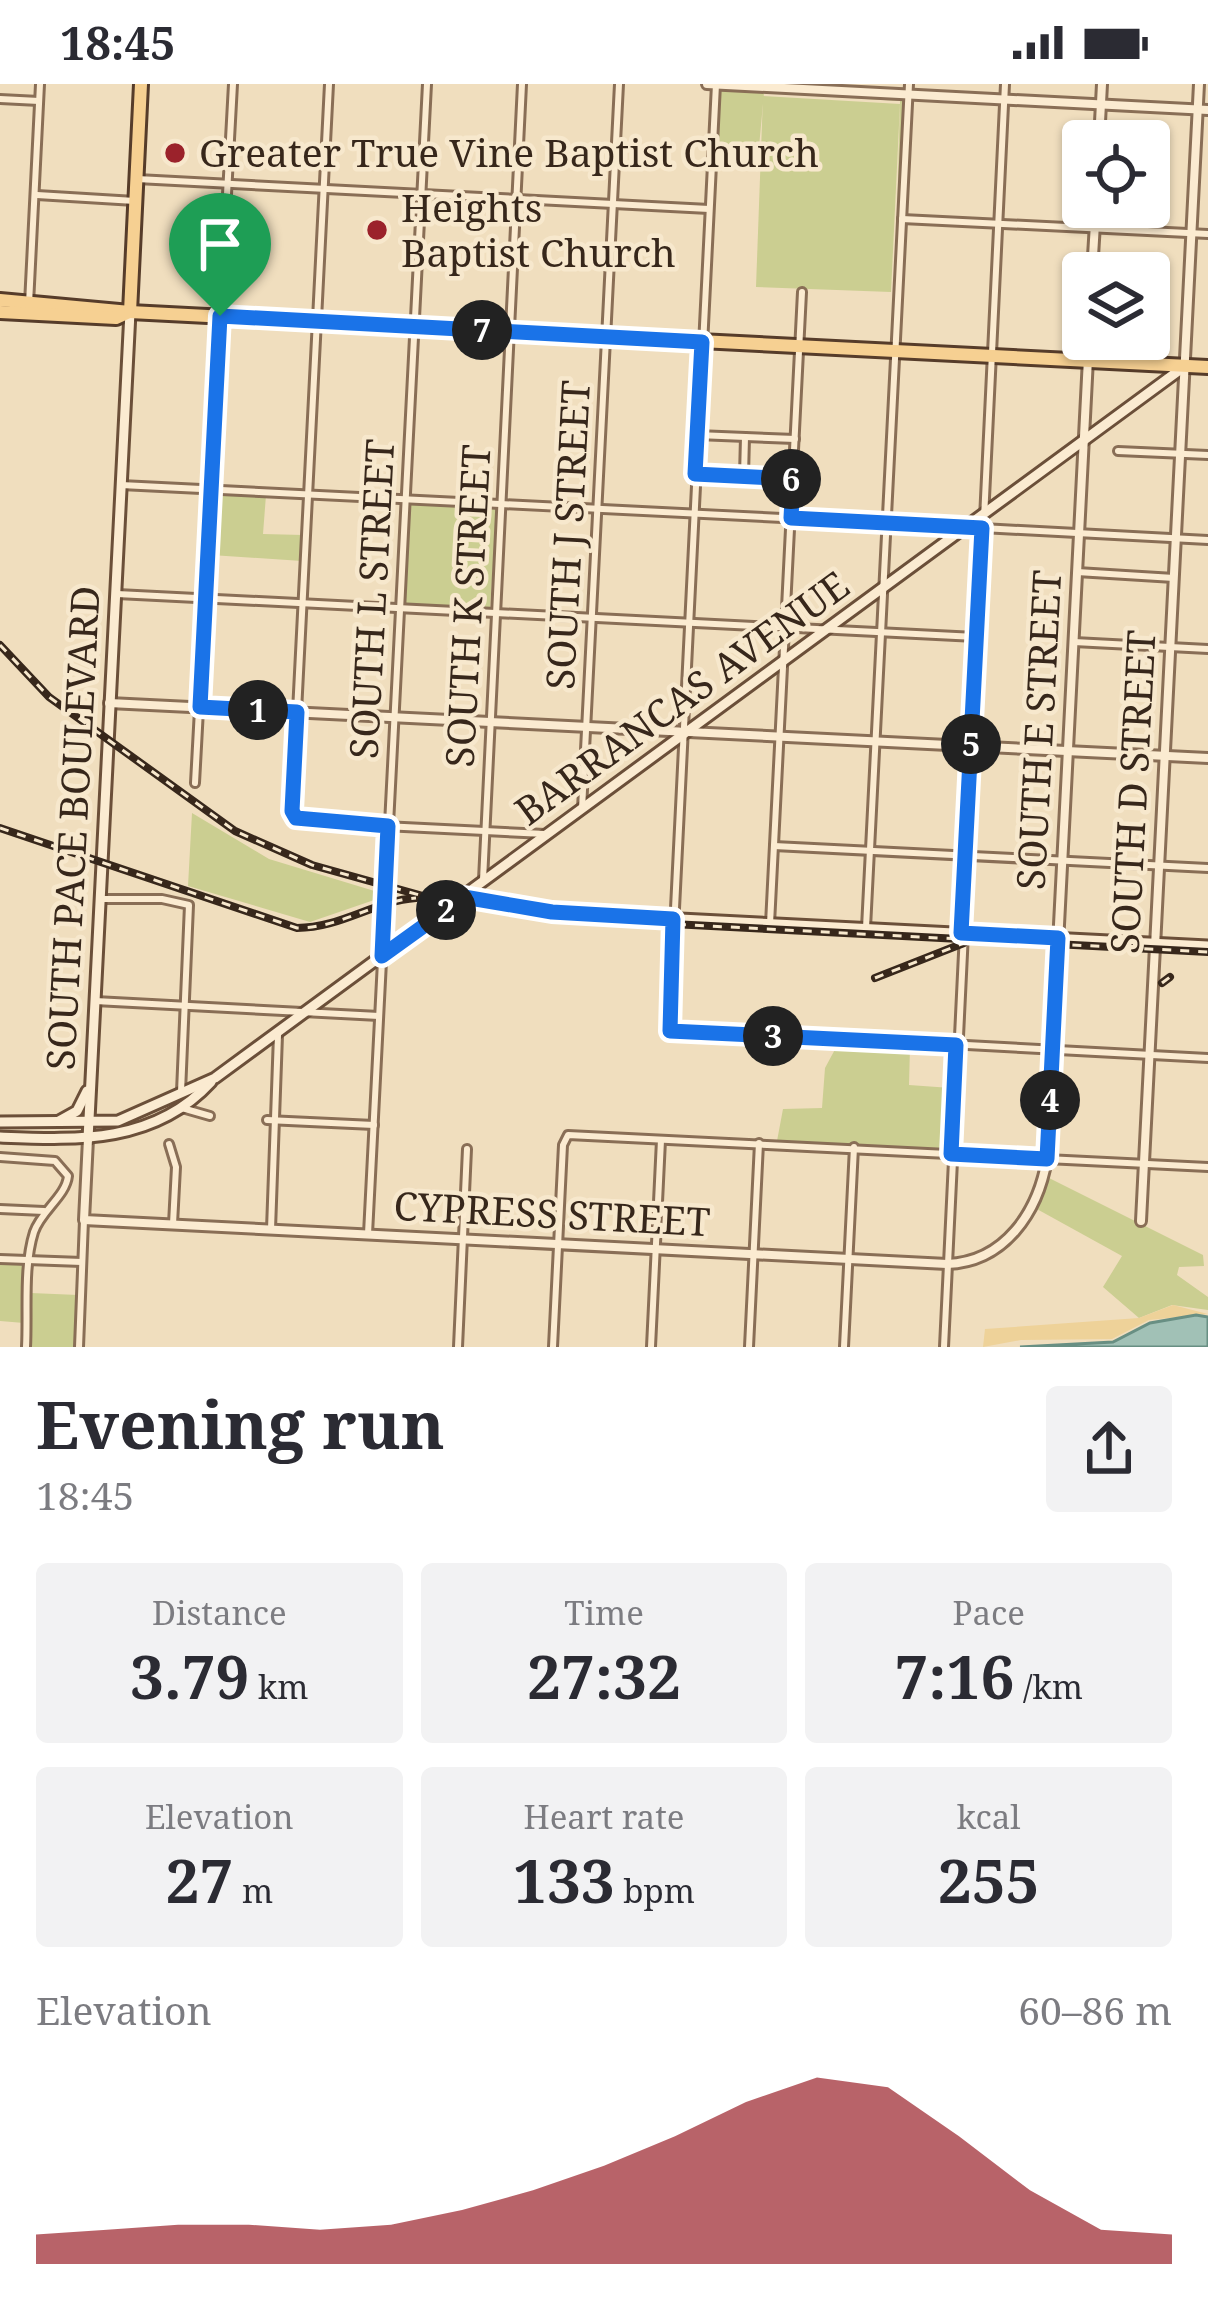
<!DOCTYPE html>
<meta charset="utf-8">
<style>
:root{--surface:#fff;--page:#f2f2f3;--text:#2b2b33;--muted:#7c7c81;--accent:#9b222b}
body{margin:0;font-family:"Noto Serif",serif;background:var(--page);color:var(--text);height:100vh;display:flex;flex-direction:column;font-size:45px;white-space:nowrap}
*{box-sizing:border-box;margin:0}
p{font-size:39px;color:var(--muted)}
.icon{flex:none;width:66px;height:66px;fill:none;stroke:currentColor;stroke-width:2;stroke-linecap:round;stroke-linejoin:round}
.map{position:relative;height:1263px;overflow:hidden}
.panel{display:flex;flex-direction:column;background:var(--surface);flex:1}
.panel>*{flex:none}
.controls{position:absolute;left:1062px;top:36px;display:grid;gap:24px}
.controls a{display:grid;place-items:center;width:108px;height:108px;border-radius:12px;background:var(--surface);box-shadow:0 3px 9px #0004;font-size:60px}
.pin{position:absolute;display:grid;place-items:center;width:102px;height:102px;color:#fff;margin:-123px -51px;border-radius:50% 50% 50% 0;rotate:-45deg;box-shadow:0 0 12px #0007}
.pin .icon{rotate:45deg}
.km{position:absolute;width:60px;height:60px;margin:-30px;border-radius:50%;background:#222;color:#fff;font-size:33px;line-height:60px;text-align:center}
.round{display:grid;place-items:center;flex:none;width:126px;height:126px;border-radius:12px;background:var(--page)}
.head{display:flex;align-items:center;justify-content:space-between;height:204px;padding:0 36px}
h1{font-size:66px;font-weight:700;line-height:90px}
.metrics{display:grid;grid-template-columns:repeat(3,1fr);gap:18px;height:204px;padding:12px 36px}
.metrics div{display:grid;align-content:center;border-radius:12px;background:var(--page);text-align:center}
.metrics b{font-size:60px;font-weight:700}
.metrics small{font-size:33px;font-weight:400}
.metrics p{font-size:33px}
.chart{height:336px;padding:24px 36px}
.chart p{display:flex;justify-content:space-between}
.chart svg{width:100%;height:216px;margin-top:12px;fill:var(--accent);opacity:.7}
.status{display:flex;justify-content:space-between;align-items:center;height:84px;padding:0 60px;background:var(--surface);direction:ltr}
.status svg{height:33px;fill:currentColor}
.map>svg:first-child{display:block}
</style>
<div class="status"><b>18:45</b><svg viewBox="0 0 49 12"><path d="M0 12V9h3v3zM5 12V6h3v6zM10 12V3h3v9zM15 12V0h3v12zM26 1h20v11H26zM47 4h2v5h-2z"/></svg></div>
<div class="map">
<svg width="1208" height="1263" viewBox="0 0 1208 1263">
<rect width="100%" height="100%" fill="#f0debe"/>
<g fill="#cbce91">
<path d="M718,4L905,14L895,210L900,17L764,9L759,63H715Z"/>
<path d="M763,12L900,20L891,208L756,203Z"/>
<path d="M214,409L266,411L263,450L303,451L302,477L211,471Z"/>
<path d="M408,419L497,424L490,524L403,520Z"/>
<path d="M192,729L269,775L381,809L380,814L310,838L188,802Z"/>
<path d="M839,958L910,963L909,1001L951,1004L948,1067L777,1057L783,1025L822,1024L825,984Z"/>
<path d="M1047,1093L1203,1171L1204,1182L1179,1183L1177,1191L1208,1213V1226L1172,1221L1139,1234L1103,1203L1122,1172L1035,1124Z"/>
<path d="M0,1178L26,1179L24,1239L0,1237Z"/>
<path d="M31,1209L78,1211L76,1263H29Z"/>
</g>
<path fill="#eed299" d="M1173,1221L1208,1230L1149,1236L1112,1255L1021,1256L983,1263L985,1245L1139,1234Z"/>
<path fill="#a1c1b6" stroke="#688f83" stroke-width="3" d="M1196,1231L1208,1233V1263H1020L1113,1258L1150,1239Z"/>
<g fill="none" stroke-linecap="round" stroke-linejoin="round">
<defs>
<g id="minor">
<path d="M329,0L292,726L303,738L545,750"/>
<path d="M716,0L669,945L1208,974"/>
<path d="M0,15L39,17"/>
<path d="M137,95L709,125"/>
<path d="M37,111L135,117"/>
<path d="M902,135L1208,150"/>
<path d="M29,220L40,0"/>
<path d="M697,351L795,355"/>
<path d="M1118,367L1208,371"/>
<path d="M695,390L793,395"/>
<path d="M744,392L745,353"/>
<path d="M121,401L962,443"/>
<path d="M982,444L1208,456"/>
<path d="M1077,488L1174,494"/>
<path d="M117,510L976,553"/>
<path d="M1074,558L1208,565"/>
<path d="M195,699L233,0"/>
<path d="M582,725L619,0"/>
<path d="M774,762L1208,784"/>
<path d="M483,796L522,0"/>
<path d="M99,815H162L189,821L181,1008"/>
<path d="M770,840L802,208"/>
<path d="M866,844L909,0"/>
<path d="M95,917L379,932"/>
<path d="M182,1024L210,1032"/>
<path d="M267,1036L374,1041"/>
<path d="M169,1060L176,1083L173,1140"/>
<path d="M0,1073L55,1077L68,1092C66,1112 41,1127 34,1148C23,1183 28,1227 26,1263"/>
<path d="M0,1125L44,1127"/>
<path d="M271,1145L278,951"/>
<path d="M368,1150L427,0"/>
<path d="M0,1175L82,1178"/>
<path d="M79,1263L84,1136"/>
<path d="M458,1263L467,1065"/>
<path d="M553,1263L563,1061L568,1051L1208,1083"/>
<path d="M651,1263L661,1056"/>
<path d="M749,1263L759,1059"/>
<path d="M844,1263L854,1063"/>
<path d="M944,1263L1005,0"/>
</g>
<g id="tertiary">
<path d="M707,0L1208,26"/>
<path d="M1099,57L1102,0"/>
<path d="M1092,189L1096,123"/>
<path d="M109,619L1208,674"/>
<path d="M88,1055L84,1136L947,1180C1005,1178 1038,1128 1047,1075L1089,255"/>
<path d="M1141,1137L1199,0"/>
</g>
<g id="secondary">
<path d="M464,813L563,829L1208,862"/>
<path d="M59,1037L77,1027L87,1007"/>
<path d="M0,1038L118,1037L215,994L1185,282"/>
<path d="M0,1053C77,1056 154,1060 211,998"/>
<path d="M88,1055L130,228"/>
</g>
<g id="primary">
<path d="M0,216L130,228L1208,283"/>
<path d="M0,228L116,234L129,228"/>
<path d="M130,228L141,0"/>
</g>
</defs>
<use href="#minor" stroke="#896e56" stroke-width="12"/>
<use href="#tertiary" stroke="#896e56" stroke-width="14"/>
<use href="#secondary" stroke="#6b4f39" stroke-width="15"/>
<use href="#primary" stroke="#563c2a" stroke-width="18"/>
<use href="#minor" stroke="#fbebd1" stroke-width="6"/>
<use href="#tertiary" stroke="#fbebd1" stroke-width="8"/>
<use href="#secondary" stroke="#fbebd1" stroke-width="9"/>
<use href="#primary" stroke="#f6d092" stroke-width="12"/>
<defs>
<g id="rail">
<path d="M0,561L49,613L235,747L312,781L423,812L556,834L1208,868"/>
<path d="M0,744L297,844C341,844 374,817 416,814"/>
<path d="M875,894L964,859"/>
<path d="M1162,899L1170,893"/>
</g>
</defs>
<use href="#rail" stroke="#37271b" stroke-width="8"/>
<use href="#rail" stroke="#f7e8cd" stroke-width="3" stroke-dasharray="9" stroke-linecap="butt"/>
</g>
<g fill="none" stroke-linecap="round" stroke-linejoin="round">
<defs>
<path id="route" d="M220,232L702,258L695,390L793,395L791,434L982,444L961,849L1058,854L1047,1075L951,1070L956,961L670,947L673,835L552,828L464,813L382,872L388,742L296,734L292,727L297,628L200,623Z"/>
</defs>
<use href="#route" stroke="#fff" stroke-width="24"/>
<use href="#route" stroke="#1a73e8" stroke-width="15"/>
</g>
<g fill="#9b222b" stroke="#f7e8cd" stroke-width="4.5">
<circle cx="175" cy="69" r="12"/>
<circle cx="377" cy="146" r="12"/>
</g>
<g text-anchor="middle" stroke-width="9" stroke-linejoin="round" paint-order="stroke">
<g font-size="39" fill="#37271b" stroke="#f7e8cd" text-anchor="start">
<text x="199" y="83">Greater True Vine Baptist Church</text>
<text x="401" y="138">Heights<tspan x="401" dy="45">Baptist Church</tspan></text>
</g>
<g font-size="39" fill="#37271b" stroke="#f7e8cd">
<text transform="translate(568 451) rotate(-87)" y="14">SOUTH J STREET</text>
<text transform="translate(372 515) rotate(-87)" y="14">SOUTH L STREET</text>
<text transform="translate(468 522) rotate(-87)" y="14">SOUTH K STREET</text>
<text transform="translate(682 614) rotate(-36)" y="14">BARRANCAS AVENUE</text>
<text transform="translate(1039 646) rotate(-87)" y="14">SOUTH E STREET</text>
<text transform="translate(1133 708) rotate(-87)" y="14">SOUTH D STREET</text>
<text transform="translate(73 744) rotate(-87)" y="14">SOUTH PACE BOULEVARD</text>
<text transform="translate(552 1130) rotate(3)" y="14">CYPRESS STREET</text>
</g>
</g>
</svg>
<div class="controls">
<a><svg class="icon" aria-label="locate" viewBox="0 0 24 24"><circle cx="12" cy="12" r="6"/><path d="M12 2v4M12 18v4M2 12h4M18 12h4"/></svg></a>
<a><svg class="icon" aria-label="layers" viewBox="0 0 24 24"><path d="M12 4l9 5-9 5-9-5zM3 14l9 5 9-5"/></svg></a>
</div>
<div class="pin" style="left:220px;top:232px;background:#1e9e55"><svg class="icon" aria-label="arrive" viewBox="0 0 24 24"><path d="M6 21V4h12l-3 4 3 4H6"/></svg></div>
<b class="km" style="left:258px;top:626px">1</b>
<b class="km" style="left:446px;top:826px">2</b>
<b class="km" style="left:773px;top:952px">3</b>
<b class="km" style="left:1050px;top:1016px">4</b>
<b class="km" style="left:971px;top:660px">5</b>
<b class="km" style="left:791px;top:395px">6</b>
<b class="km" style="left:482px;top:246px">7</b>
</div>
<section class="panel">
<div class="head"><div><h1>Evening run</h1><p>18:45</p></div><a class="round"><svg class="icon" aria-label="share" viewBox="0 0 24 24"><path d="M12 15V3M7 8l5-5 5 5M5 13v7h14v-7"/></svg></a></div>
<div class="metrics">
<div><p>Distance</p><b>3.79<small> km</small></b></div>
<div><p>Time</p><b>27:32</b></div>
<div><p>Pace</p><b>7:16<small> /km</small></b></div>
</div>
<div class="metrics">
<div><p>Elevation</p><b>27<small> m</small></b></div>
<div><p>Heart rate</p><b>133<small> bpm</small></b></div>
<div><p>kcal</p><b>255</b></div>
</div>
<div class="chart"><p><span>Elevation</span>60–86 m</p>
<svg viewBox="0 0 160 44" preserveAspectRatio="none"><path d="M0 44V38L10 37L20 36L30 36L40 37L50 36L60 33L70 29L80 24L90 18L100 11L110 6L120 8L130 18L140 29L150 37L160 38V44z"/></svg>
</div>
</section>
